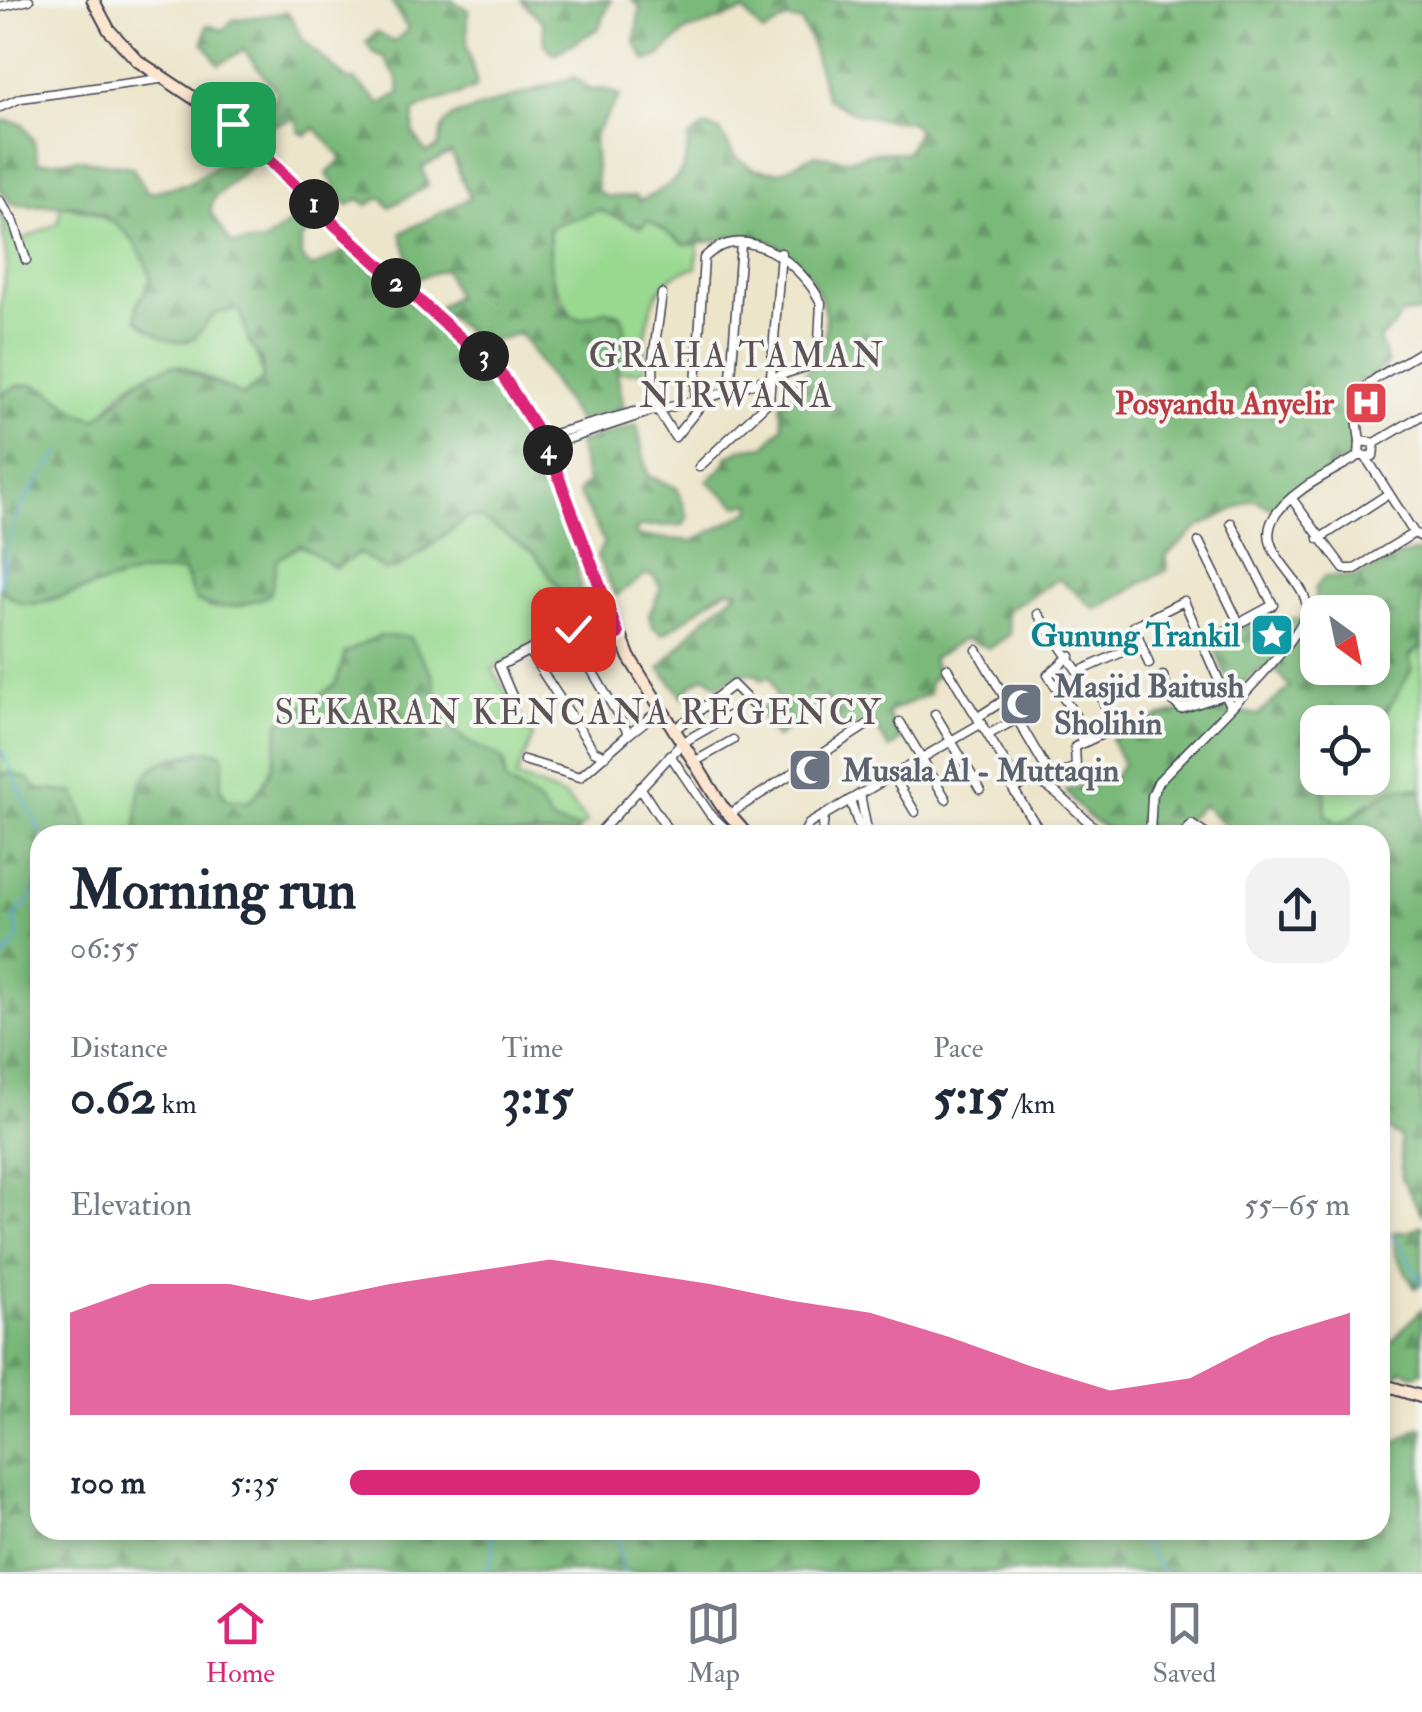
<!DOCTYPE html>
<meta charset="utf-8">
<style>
:root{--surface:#fff;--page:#f2f2f3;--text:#1f2937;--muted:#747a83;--line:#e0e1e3;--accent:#db2777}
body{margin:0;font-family:"IM FELL Double Pica",serif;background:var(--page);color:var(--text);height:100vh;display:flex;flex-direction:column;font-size:38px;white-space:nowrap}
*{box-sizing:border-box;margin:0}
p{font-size:32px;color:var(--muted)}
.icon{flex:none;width:55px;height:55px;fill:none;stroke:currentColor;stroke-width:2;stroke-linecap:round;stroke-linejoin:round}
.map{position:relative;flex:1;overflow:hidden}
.panel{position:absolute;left:30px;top:825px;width:1360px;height:715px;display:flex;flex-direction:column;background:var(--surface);border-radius:30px;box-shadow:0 5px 15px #0003}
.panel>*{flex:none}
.needle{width:65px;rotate:147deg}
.buttons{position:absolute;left:1300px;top:595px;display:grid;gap:20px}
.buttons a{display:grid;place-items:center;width:90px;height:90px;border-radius:20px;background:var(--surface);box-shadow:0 5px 15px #0003;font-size:50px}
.pin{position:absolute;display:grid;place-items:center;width:85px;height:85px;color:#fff;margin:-42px;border-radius:20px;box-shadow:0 5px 15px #0006}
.km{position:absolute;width:50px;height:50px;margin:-25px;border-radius:50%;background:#222;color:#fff;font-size:28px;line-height:50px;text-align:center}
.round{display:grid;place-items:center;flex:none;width:105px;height:105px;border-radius:30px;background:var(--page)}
.head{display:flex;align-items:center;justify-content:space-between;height:170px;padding:0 40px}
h1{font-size:55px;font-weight:700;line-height:75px}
.stats{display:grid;grid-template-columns:repeat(3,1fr);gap:15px;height:170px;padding:10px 40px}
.stats div{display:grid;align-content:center}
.stats b{font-size:50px;font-weight:700}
.stats small{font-size:28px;font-weight:400}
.stats p{font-size:28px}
.chart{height:280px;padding:20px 40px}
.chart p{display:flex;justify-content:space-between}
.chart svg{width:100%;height:180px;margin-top:10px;fill:var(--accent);opacity:.7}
ul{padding:0 40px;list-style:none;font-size:32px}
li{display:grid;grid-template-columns:160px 120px 1fr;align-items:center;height:75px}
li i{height:25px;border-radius:12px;background:var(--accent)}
.tab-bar{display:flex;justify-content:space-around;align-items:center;height:140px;border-top:2px solid var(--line);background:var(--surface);font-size:28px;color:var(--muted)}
.tab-bar a{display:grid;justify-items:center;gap:5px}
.tab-bar .selected{color:var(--accent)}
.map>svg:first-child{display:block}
</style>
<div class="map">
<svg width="1422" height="1572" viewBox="0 0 1422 1572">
<defs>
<pattern id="forest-firs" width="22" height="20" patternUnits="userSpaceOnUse" patternTransform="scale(2.5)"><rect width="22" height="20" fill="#7ab97a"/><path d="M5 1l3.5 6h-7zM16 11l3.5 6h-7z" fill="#649665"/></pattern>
</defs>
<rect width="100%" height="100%" fill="#f6f6f2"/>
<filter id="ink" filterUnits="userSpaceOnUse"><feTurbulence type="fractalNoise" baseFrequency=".01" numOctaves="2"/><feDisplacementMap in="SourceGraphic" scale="20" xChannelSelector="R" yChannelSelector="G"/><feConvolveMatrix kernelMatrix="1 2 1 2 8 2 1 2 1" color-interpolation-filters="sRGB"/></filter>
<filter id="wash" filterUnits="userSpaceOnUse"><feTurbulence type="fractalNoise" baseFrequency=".0048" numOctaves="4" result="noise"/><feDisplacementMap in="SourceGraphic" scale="40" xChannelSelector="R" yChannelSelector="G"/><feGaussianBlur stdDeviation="2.25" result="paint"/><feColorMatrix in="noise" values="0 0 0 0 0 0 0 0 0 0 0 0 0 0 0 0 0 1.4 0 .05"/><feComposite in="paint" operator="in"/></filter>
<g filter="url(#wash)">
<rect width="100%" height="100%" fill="#ece5ca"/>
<g fill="#99d990" stroke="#5e7e66" stroke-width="2.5">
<path d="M61,205C109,214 138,231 151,279L137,305L200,329L216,313L240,309C247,333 261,358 263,379L244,396L181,365C158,371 132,376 117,397C109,407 107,411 96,419C58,410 44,364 0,395V309L7,264L0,207L16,243L58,223Z"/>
<path d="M599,210L641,227L647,220L691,245L698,243L696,268C646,274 646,331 643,371L617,372L625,326L606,311L586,319L572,317L552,277L549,227Z"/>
<path d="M468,517L482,519L535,554L564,596L593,601L607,624L601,633L588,628L562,629L492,669L533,736L516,777L565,797L587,822L579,829L553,823L538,802L505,781V766L459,735L443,718L437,702L359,647L345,653L336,684L279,723C277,754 273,779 249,802L227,799L200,751L173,758L142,782L136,835H86L88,826L75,793L37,789L10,773L0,775V587L49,601L139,573L184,571L190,589L210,608L240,606L270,595L277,560L301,545C322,556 336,572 359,553L385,570L423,552Z"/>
<path d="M1422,646V789L1368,802L1348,821L1337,823L1326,815L1324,778H1372L1373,725C1396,703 1395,662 1422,646Z"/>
</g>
<g fill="url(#forest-firs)" stroke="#4e6e5a" stroke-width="2.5" fill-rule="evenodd">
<path d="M390,0H452L468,10L467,45L477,86C457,100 433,97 414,112L413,133L426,153L438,147L443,126L454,116L574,77L591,90L605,89L620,96L594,135L597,191L608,197L636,196L639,201C670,188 689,175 688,139L705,126L720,131L735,157L753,169L780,172L814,155L849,160L871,153L907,152L918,130L909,121C880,122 851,114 827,98L810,39L800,21L786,19L763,33L744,11L685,32L659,56L646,61L635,42L640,6L631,0H1422V312L1401,314L1393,328L1379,339L1388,364C1329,403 1358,401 1352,455L1272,509L1254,499L1198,528L1167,555L1166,570L1096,609L1059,579L1006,611L1010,634L990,648L964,639L932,659L938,674L930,681L929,694L887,713L901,740L889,749L871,718L845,732L826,696L776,738L759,711L777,697L770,676L762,680L754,673L738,674L719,686L705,676L691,685L683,697L660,668L703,620L738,591L729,589C705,600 687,621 663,634L653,627L649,615L661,588L653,575H645L616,596L597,556L604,542L578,492L587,483L578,443L637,425L648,476L677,488L688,517L683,525L642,526L635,531L637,536L693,541L752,510L751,503L738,506L707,481L725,465L728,456L745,448L765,446L783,426L780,404L797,394L795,381C856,341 817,251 755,237C732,232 707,246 684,244L648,220L641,227L599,210L549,227C550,256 547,306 579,319L606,311L621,314L625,326L617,372L624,408L578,421L520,333L491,342L465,330L437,308L456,296L445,269L404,283L393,272L410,263L401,233L470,198L451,153L422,167L428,186L389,207L382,197L367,205L359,199L348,205L327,174L342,158L315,128L306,135L299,132L296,119L271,125L267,111L277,92L244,50L219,64L203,43L207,25L223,30L233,20L288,12L304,41L347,80H355L381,104L400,93L398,80L384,57L374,53L366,42L376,32L394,42L408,29Z"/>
<path d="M521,0H611L598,29L554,54L545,44L543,22Z"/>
<path d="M0,120L23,124L34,142L38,163L77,159L132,167L148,193L189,183L239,151L253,164L214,198L210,212L232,244L264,242L297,218L310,230L301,240V256L312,268L348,249L480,363L502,394L495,389C528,457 582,523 580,601L564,596L535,554L482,519L468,517L399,568L385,570L359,553L336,568L300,545L277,560L270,595C244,605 222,613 196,601L184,571L139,573L34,604L20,603L1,590L0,395C44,364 58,410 96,419C128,398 125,378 174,365L243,396L263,379L261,360L249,343L240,310L216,313C206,320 203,331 195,337C177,351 149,330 137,319V305L151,279C139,237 107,204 59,205C42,205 30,208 12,204L0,189Z"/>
<path d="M1422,551V646L1408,656L1412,669L1386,713L1373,725L1318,722V778H1324L1326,815L1337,823C1371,816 1376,780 1422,789V1214L1402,1179L1400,1137L1380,1124V835H1228V828L1203,805L1179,826C1164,825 1144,822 1132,835C1105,835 1080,813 1066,790L1113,778L1123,764L1111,739L1159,717L1221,701L1233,711L1258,715L1290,687L1277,672L1260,670L1232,691L1213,644L1258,619H1308L1317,612L1315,589L1324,577H1356L1402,555ZM1318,612H1372V668H1318Z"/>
<path d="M378,636L409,637L432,674L443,718L464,740L503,759L505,781L538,802L553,823L579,829L577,835H136C140,794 133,765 182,757C197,754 206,747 221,753L224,759L220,791L227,799L249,802C273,779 277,754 279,723L336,684L345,653Z"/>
<path d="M10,773L28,778L37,789L75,793L88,826L86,835H40V1530H1380V1453L1418,1428H1422V1572H0V775Z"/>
<path d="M1422,1225V1284L1415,1288L1395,1253L1394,1232H1408Z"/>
<path d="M1422,1309V1372L1414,1375L1403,1369L1393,1378L1380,1370V1354Z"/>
</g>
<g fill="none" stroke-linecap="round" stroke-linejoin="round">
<g stroke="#62a7d7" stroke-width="2.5">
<path d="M0,586C9,517 19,507 61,452"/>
<path d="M0,747L42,835"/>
<path d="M0,962L19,938L14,917L35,894L40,877"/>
<path d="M1380,1224L1401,1246L1422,1285"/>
<path d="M615,1530L623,1572"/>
<path d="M1134,1530L1163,1572"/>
<path d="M485,1572L494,1550L490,1530"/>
</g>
</g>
</g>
<g filter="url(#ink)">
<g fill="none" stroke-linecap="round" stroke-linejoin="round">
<defs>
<g id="street">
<path d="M0,7L29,0"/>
<path d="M0,107L21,98L160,79"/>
<path d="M0,201L14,223L26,260"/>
<path d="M730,391L741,244"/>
<path d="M654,410L653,359L662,294"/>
<path d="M658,410L675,437L707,398"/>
<path d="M543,437L634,412C643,412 650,411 658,410L707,398L812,365L819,341L821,303C803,264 743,218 704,258L695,401"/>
<path d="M1360,441C1349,378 1375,382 1422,351"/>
<path d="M1375,443L1373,456H1359L1360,441L1375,443L1422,415"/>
<path d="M547,446L646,413"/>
<path d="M1367,459L1414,533L1422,537"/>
<path d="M699,467L769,401L781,253"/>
<path d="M1292,499L1344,569H1355L1414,533"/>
<path d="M1319,539L1388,494"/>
<path d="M1199,542L1239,623"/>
<path d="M1038,614L1078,672L1140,644"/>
<path d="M570,633L530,653L594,751L605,756"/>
<path d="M618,634L600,643L576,628L570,633L629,734L661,709"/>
<path d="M1201,644L1273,605L1231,523"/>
<path d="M977,650L1051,777L1076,767L1075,747L1115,728L1098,690"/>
<path d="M1070,656L1048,675L1075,715L1082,743"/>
<path d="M1149,664L1134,626L1184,601L1230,706"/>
<path d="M947,668L1013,776"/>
<path d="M1163,676L1171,699L1181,709L1223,695"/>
<path d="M512,696L499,666L532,649"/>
<path d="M935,714L980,789"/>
<path d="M978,717L1006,699"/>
<path d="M900,722L946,799"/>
<path d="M675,729L733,685L753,705"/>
<path d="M989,734L1017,719"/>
<path d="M670,755L710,814L732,835"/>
<path d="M524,760L580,777L629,734"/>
<path d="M694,762L733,740"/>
<path d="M796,770L803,778L819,775L827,785"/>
<path d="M892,774L915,812"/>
<path d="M640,787L671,835"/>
<path d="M860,794L868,835"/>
<path d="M850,800L862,835"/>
<path d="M728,815L870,723"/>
<path d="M1037,827L1013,789L1032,780C1057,785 1081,820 1105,835"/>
<path d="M597,835L682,743L729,716"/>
<path d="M811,835L805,831L809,824L982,723"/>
<path d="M822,835L824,816"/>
<path d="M1150,835L1152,796L1158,782C1192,745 1289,656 1305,616C1317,582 1253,556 1273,519C1288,491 1332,472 1359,456"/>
<path d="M1182,835L1192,825L1207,835"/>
</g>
<g id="secondary">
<path d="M93,0L109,30L138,61L233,124L334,225L503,375L547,446L629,657L721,805L747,835"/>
<path d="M1380,1384L1422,1397"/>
</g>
</defs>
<use href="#street" stroke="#403f50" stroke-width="11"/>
<use href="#secondary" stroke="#403f50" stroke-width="15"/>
<use href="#street" stroke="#fff" stroke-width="8"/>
<use href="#secondary" stroke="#fce5cf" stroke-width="11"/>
</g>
</g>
<g fill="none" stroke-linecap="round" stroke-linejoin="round" filter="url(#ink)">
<defs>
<path id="route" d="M233,124L334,224L503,376L547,446L618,634L600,642L573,629"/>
</defs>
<use href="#route" stroke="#fff" stroke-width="20"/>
<use href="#route" stroke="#db2777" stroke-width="12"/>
</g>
<defs>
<symbol id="hospital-square" viewBox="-11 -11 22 22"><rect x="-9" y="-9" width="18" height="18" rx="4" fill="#e0444e" stroke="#f6f6f2"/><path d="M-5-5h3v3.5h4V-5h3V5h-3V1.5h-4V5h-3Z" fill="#fff"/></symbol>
<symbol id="sight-square" viewBox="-11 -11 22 22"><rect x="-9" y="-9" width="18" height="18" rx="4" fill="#0f9aa8" stroke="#f6f6f2"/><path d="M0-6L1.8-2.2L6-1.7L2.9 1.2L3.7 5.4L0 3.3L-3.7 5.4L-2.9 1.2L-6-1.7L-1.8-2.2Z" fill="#fff"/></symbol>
<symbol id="mosque-square" viewBox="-11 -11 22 22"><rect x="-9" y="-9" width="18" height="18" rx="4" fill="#6b7280" stroke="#f6f6f2"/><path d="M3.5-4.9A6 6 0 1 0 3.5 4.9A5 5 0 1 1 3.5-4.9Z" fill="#fff"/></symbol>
</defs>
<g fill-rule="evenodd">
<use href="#hospital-square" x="1341" y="378" width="50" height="50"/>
<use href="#sight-square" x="1247" y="610" width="50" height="50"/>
<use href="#mosque-square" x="996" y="679" width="50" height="50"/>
<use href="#mosque-square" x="785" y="745" width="50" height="50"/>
</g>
<g text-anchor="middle" stroke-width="8" stroke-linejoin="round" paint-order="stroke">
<g font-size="32" font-weight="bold" fill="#be3a42" stroke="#f6f6f2" text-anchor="end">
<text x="1334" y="414">Posyandu Anyelir</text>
</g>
<g font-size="32" font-weight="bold" fill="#0d838f" stroke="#f6f6f2" text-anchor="end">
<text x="1240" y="646">Gunung Trankil</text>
</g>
<g font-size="32" font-weight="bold" fill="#5b616d" stroke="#f6f6f2" text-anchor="start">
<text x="1054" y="697">Masjid Baitush<tspan x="1054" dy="37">Sholihin</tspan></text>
<text x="842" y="781">Musala Al - Muttaqin</text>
</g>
<g font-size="35" letter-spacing="2.5" fill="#5d5356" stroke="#f6f6f2">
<text x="737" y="367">GRAHA TAMAN<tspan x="737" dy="40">NIRWANA</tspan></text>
<text x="579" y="724">SEKARAN KENCANA REGENCY</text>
</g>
</g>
</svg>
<div class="buttons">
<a><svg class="needle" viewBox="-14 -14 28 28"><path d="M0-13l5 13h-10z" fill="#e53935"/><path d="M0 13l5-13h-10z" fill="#747a83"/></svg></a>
<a><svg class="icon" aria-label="locate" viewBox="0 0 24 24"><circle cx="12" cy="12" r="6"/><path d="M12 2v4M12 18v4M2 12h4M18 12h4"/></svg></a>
</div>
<div class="pin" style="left:233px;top:124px;background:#1e9e55"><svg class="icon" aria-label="arrive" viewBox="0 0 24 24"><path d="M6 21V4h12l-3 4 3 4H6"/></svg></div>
<div class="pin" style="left:573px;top:629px;background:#d93025"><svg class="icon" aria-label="check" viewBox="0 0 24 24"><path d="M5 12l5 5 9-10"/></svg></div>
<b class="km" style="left:314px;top:204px">1</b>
<b class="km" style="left:396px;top:283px">2</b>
<b class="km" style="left:484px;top:356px">3</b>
<b class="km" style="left:548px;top:450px">4</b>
<section class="panel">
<div class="head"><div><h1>Morning run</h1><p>06:55</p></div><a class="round"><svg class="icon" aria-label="share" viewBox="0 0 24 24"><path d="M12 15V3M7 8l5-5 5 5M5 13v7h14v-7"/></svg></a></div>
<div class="stats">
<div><p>Distance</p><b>0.62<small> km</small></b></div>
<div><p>Time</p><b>3:15</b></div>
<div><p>Pace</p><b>5:15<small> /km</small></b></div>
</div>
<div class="chart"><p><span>Elevation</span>55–65 m</p>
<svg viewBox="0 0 160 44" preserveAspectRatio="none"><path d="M0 44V19L10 12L20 12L30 16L40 12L50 9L60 6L70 9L80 12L90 16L100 19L110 25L120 32L130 38L140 35L150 25L160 19V44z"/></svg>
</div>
<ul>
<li><b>100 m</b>5:35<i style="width:63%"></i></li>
</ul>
</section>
</div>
<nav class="tab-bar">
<a class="selected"><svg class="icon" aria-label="home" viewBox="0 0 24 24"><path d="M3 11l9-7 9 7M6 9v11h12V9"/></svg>Home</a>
<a><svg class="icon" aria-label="map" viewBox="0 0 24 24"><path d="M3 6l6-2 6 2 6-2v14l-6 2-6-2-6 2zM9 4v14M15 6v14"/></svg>Map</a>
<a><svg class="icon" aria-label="saved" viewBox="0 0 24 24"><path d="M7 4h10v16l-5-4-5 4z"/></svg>Saved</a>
</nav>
